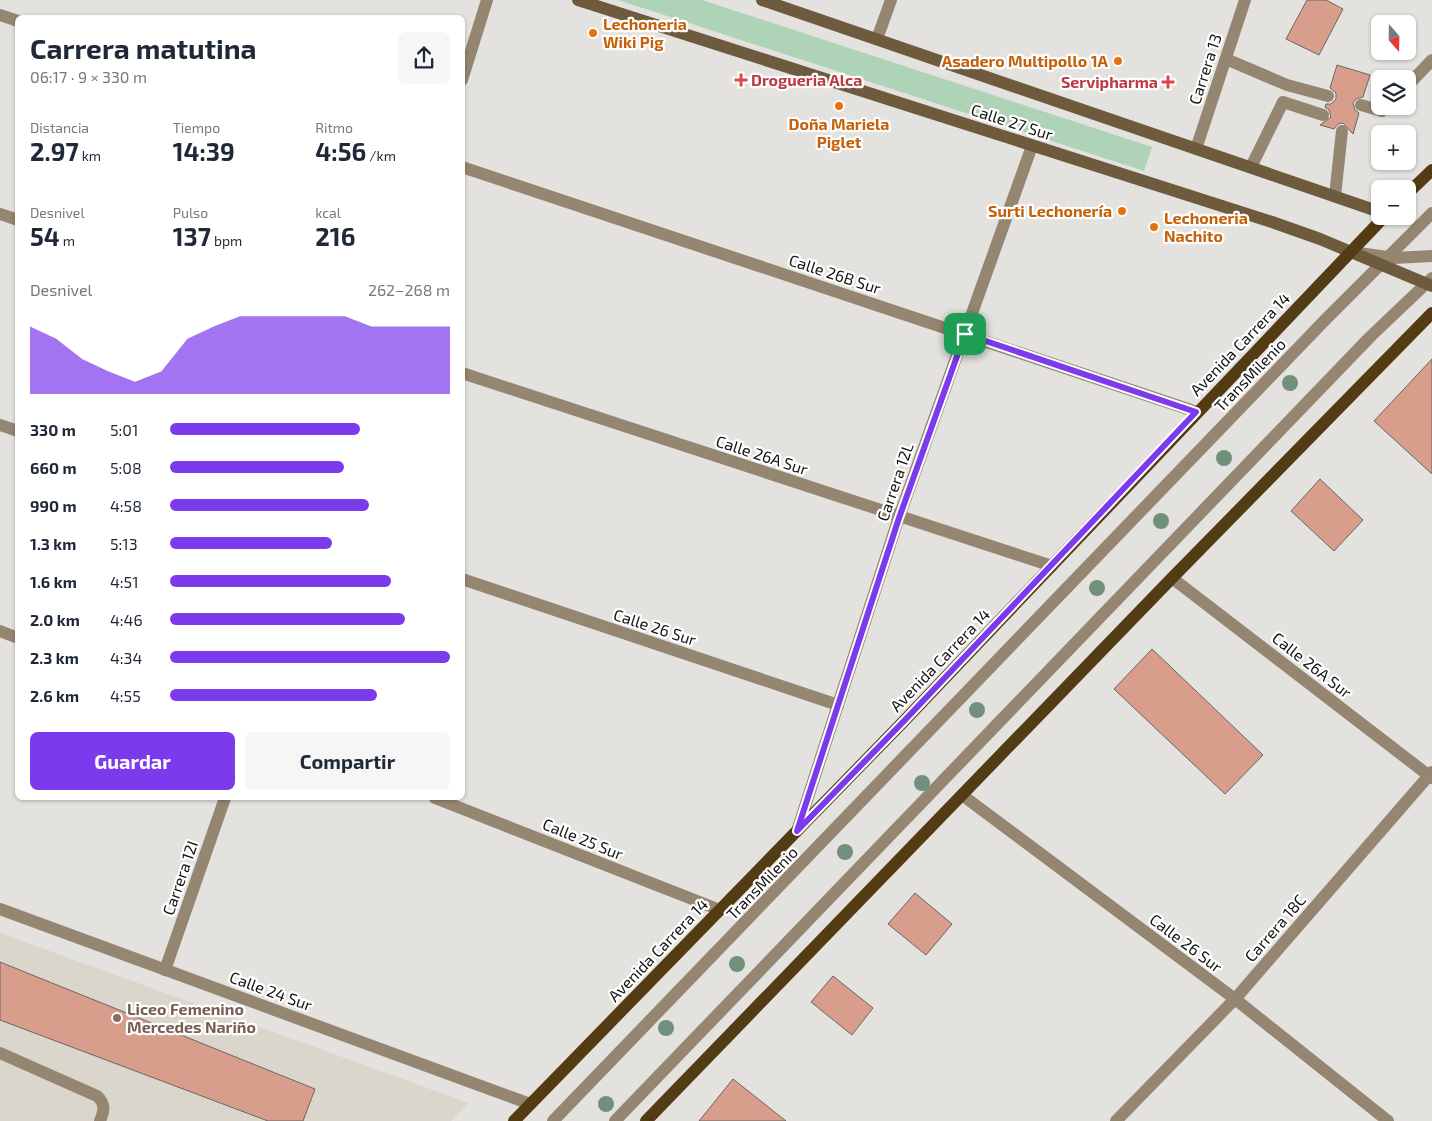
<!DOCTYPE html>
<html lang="es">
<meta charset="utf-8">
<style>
:root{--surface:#fff;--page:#f6f6f7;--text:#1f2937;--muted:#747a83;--accent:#7c3aed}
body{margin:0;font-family:"Exo 2",sans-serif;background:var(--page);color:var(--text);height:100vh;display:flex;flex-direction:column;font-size:19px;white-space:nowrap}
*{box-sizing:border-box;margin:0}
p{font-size:16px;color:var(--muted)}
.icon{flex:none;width:28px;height:28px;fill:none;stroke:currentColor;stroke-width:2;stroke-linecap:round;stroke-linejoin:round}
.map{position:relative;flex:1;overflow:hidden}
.drawer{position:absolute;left:15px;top:15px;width:450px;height:785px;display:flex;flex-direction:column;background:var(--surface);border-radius:8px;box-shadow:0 1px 4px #0004}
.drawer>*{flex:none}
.needle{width:32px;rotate:160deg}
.buttons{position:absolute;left:1371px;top:15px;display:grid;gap:10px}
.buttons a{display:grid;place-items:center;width:45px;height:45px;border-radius:8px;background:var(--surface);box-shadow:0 1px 4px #0004;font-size:25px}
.pin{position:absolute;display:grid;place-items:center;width:42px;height:42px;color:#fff;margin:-21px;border-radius:10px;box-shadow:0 2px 8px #0006}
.round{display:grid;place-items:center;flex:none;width:52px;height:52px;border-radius:8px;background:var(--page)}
.summary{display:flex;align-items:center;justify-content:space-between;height:85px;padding:0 15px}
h1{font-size:28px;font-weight:700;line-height:38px}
.metrics{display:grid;grid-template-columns:repeat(3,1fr);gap:8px;height:85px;padding:5px 15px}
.metrics div{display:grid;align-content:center}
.metrics b{font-size:25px;font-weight:700}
.metrics small{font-size:14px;font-weight:400}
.metrics p{font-size:14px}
.chart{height:140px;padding:10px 15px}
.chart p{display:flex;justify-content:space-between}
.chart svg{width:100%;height:90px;margin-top:5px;fill:var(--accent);opacity:.7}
.button{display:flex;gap:10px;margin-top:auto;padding:10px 15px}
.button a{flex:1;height:58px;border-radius:8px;background:var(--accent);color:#fff;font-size:20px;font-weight:700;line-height:58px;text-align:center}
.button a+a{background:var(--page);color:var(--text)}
ul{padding:0 15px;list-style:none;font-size:16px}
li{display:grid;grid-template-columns:80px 60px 1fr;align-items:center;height:38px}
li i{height:12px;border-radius:6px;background:var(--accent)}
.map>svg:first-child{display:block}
</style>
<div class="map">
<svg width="1432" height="1121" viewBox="0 0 1432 1121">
<rect width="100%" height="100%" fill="#e3e2df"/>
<path fill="#dbd6cc" d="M0,933L469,1103L451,1121H0Z"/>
<path fill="#afd3b7" d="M618,0H702L1152,147L1144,171Z"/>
<g fill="#d99e8b" stroke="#696665">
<path d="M1307,0H1326L1343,9L1319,55L1286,39Z"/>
<path d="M1337,65L1370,75L1363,97L1356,99L1353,103L1355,110L1359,113L1353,134L1343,123L1338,124L1334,129L1320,125L1331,117L1329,110L1325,107L1326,104H1331L1336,99V93L1330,88Z"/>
<path d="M1432,359V474L1374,421Z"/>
<path d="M1320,479L1363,520L1334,551L1291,511Z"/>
<path d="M1152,649L1263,755L1225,794L1114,689Z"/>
<path d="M915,893L952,924L926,955L888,924Z"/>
<path d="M0,962L315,1089L303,1121H268L0,1020Z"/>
<path d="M833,976L873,1008L852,1035L811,1002Z"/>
<path d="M733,1079L786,1121H699Z"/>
</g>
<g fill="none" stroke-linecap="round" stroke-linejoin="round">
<g stroke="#948671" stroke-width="12">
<path d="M1226,59L1287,85L1328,96"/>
<path d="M1408,85L1432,60"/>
<path d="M1361,105L1382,111L1387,106"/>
<path d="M1251,167L1283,102L1323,115"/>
<path d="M1335,196L1342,131"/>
<path d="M1359,253L1394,258L1432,256"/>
<path d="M0,1053L97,1096C106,1104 104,1111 100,1121"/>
<path d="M553,1121L1327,318L1432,213"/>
<path d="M615,1121L1370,337L1432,278"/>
</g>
<g stroke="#948671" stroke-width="12">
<path d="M0,15L18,21"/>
<path d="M877,39L891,0"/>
<path d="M462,80L487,0"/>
<path d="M462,167L1197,412"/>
<path d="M0,214L18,220"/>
<path d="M462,373L1052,566"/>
<path d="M0,425L18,431"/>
<path d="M1172,578L1432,778"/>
<path d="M462,579L838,705"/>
<path d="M0,631L18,638"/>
<path d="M962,795L1235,999L1388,1121"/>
<path d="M435,798L720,910"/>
<path d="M797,831L899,517L1032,146"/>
<path d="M0,909L530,1104"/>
<path d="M165,970L225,798"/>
<path d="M1116,1121L1235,999L1432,772"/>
</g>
<path stroke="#948671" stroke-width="12" d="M1196,149L1245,0"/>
<g stroke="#6e5a3c" stroke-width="12">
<path d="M578,0L1272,222L1320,239L1432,286"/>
<path d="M762,0L1380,212"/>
</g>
<g stroke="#533b13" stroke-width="12">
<path d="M1408,193L1432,170"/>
<path d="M514,1121L904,721L1385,216"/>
<path d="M646,1121L1172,578L1432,313"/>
</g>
</g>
<g fill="#71907b">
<circle cx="1290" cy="383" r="8"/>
<circle cx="1224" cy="458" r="8"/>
<circle cx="1161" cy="521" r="8"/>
<circle cx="1097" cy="588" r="8"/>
<circle cx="977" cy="710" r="8"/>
<circle cx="922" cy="783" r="8"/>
<circle cx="845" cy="852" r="8"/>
<circle cx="737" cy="964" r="8"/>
<circle cx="666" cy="1028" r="8"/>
<circle cx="606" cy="1104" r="8"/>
</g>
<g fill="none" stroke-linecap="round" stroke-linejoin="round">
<defs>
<path id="route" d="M965,334L1196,412L904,721L797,831L899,518Z"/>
</defs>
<use href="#route" stroke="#fff" stroke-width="10"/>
<use href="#route" stroke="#7c3aed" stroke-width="6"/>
</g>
<g fill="#e8710a" stroke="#fff" stroke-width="2">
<circle cx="593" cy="33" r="5"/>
<circle cx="1118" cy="61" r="5"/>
<circle cx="839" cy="106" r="5"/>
<circle cx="1122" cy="211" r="5"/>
<circle cx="1154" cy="227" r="5"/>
</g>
<g fill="#e0444e" stroke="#fff" stroke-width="2">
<path d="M738.5 72.5h5v5h5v5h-5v5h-5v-5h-5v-5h5z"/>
<path d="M1165.5 74.5h5v5h5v5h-5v5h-5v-5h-5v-5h5z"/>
</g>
<circle fill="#8d6e63" stroke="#fff" stroke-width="2" cx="117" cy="1018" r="5"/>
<g text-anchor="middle" stroke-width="4.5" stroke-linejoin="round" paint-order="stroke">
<g font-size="16" font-weight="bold" fill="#c56008" stroke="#fff" text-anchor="start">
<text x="603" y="30">Lechoneria<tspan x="603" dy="18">Wiki Pig</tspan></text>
<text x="1108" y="67" text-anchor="end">Asadero Multipollo 1A</text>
<text x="839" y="130" text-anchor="middle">Doña Mariela<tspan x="839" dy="18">Piglet</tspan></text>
<text x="1112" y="217" text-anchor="end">Surti Lechonería</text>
<text x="1164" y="224">Lechoneria<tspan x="1164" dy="18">Nachito</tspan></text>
</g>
<g font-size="16" fill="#141413" stroke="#fff">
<text transform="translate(1205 69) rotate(-72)" y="6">Carrera 13</text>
<text transform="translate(1012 122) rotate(18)" y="6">Calle 27 Sur</text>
<text transform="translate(835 274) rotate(18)" y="6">Calle 26B Sur</text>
<text transform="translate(1240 344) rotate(-46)" y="6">Avenida Carrera 14</text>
<text transform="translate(1250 375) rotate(-46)" y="6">TransMilenio</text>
<text transform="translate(762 455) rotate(18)" y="6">Calle 26A Sur</text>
<text transform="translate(895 482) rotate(-71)" y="6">Carrera 12L</text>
<text transform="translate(655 627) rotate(18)" y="6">Calle 26 Sur</text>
<text transform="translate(940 660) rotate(-46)" y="6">Avenida Carrera 14</text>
<text transform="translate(1312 665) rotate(38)" y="6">Calle 26A Sur</text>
<text transform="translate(583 839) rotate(22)" y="6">Calle 25 Sur</text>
<text transform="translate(180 878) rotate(-71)" y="6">Carrera 12I</text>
<text transform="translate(762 883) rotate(-46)" y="6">TransMilenio</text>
<text transform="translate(1275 928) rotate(-49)" y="6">Carrera 18C</text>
<text transform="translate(1186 943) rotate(37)" y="6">Calle 26 Sur</text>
<text transform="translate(658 950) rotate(-46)" y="6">Avenida Carrera 14</text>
<text transform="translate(271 991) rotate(20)" y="6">Calle 24 Sur</text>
</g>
<g font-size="16" font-weight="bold" fill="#be3a42" stroke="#fff" text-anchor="start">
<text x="751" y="86">Drogueria Alca</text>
<text x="1158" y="88" text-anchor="end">Servipharma</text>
</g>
<g font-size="16" font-weight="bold" fill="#785e54" stroke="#fff" text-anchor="start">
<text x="127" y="1015">Liceo Femenino<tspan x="127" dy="18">Mercedes Nariño</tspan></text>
</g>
</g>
</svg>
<div class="buttons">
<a><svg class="needle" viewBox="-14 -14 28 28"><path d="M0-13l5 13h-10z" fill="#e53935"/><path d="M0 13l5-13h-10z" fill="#747a83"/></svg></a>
<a><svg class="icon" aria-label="layers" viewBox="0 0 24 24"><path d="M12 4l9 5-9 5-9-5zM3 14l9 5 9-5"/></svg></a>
<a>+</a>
<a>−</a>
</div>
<div class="pin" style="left:965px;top:334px;background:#1e9e55"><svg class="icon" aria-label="arrive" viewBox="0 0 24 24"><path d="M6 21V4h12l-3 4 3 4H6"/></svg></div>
<section class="drawer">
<div class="summary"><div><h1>Carrera matutina</h1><p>06:17 · 9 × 330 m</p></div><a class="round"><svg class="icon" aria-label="share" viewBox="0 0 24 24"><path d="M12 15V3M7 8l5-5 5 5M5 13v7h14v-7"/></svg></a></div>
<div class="metrics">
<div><p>Distancia</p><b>2.97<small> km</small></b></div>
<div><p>Tiempo</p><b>14:39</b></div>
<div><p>Ritmo</p><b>4:56<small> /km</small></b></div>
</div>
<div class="metrics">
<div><p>Desnivel</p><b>54<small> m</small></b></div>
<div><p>Pulso</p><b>137<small> bpm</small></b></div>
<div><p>kcal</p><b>216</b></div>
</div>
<div class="chart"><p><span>Desnivel</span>262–268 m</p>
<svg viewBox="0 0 160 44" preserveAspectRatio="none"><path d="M0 44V11L10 17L20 27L30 33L40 38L50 33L60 17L70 11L80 6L90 6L100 6L110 6L120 6L130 11L140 11L150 11L160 11V44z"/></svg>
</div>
<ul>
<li><b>330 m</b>5:01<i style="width:68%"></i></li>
<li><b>660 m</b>5:08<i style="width:62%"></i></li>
<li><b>990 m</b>4:58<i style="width:71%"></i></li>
<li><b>1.3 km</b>5:13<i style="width:58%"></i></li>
<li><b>1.6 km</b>4:51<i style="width:79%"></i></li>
<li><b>2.0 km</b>4:46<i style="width:84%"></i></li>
<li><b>2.3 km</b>4:34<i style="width:100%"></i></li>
<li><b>2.6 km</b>4:55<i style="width:74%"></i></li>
</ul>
<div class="button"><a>Guardar</a><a>Compartir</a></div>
</section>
</div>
